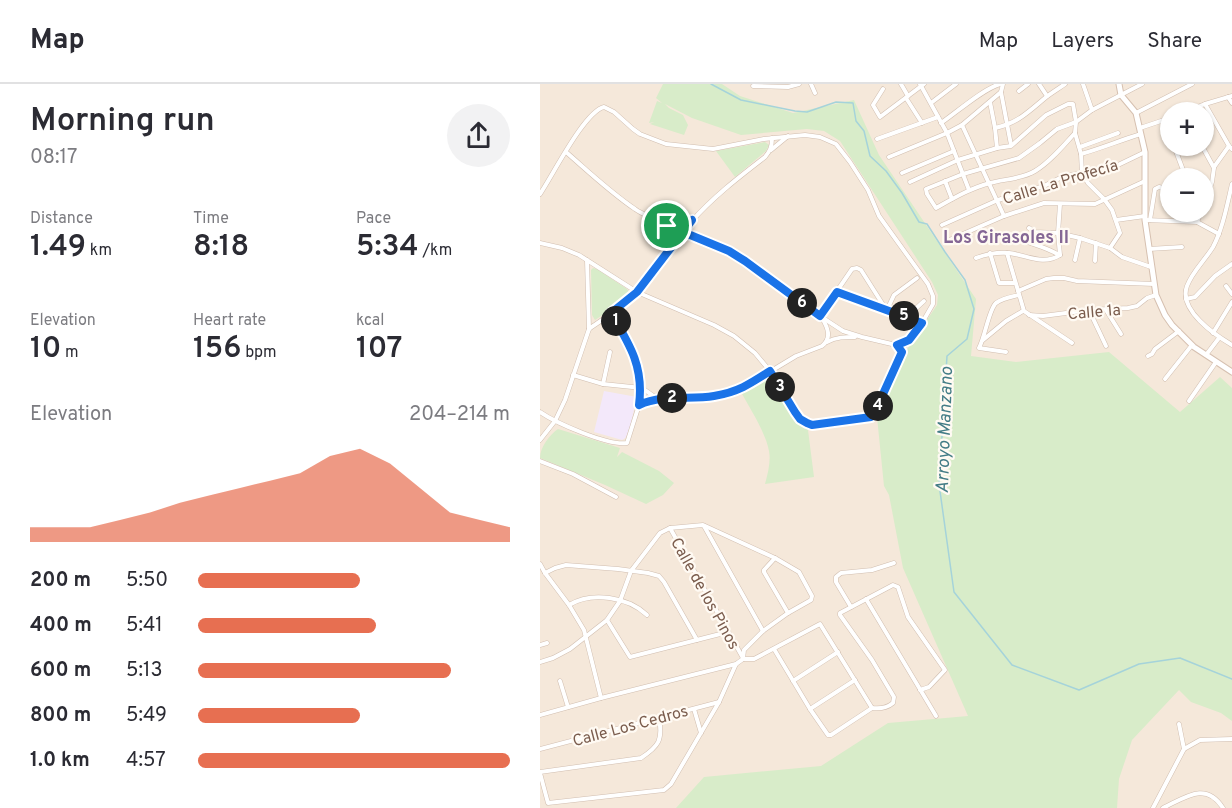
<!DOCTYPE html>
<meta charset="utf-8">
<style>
:root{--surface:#fff;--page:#f2f2f3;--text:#2b2b33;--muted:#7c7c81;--line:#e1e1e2;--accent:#e76f51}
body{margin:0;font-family:Overpass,sans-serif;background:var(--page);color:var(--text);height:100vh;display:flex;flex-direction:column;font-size:22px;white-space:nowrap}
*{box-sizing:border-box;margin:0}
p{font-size:20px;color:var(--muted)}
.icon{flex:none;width:33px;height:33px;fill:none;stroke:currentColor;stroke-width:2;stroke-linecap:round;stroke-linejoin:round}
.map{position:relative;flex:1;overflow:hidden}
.sheet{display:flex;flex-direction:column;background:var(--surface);width:540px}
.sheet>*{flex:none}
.buttons{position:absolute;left:620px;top:18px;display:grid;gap:12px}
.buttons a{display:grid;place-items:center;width:54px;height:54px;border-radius:50%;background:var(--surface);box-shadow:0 2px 4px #0004;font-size:30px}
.pin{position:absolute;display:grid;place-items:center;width:51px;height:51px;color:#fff;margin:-26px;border:3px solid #fff;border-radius:50%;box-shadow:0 2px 6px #0007}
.km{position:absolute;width:30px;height:30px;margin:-15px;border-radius:50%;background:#222;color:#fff;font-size:16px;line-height:30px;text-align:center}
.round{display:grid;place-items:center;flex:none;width:63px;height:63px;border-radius:32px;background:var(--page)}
.headline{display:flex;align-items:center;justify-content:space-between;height:102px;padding:0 30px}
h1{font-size:33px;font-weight:600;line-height:45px}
.stats{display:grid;grid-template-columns:repeat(3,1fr);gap:9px;height:102px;padding:6px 30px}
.stats div{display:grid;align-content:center}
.stats b{font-size:30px;font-weight:600}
.stats small{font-size:16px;font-weight:400}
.stats p{font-size:16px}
.chart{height:168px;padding:12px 30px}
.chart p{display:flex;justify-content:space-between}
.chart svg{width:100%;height:108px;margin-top:6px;fill:var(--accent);opacity:.7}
ul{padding:0 30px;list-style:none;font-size:20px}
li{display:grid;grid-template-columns:96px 72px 1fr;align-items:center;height:45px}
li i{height:15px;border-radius:8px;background:var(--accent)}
header{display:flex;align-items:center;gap:36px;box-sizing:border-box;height:84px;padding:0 30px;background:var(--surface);border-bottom:2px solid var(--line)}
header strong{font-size:28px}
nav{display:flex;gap:33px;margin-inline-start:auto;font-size:21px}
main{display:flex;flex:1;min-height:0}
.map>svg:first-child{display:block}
</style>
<header>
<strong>Map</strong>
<nav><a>Map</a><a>Layers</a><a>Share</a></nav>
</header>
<main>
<section class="sheet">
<div class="headline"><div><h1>Morning run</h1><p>08:17</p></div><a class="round"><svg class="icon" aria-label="share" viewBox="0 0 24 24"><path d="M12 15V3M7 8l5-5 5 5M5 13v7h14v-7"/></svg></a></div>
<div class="stats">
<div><p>Distance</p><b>1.49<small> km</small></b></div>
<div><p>Time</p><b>8:18</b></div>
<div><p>Pace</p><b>5:34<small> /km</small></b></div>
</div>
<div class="stats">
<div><p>Elevation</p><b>10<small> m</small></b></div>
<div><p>Heart rate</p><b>156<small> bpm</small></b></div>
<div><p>kcal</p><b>107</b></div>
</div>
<div class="chart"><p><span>Elevation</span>204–214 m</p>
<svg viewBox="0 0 160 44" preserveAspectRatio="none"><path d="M0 44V38L10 38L20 38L30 35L40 32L50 28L60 25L70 22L80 19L90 16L100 9L110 6L120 12L130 22L140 32L150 35L160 38V44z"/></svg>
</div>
<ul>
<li><b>200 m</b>5:50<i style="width:52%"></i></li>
<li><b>400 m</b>5:41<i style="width:57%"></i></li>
<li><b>600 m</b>5:13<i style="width:81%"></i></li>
<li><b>800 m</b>5:49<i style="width:52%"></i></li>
<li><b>1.0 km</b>4:57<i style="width:100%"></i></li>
</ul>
</section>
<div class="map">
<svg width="692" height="724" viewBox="0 0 692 724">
<rect width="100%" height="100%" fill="#fdf6ec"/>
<path fill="#f5e8da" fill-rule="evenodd" d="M0,0H692V724H0ZM630,28H663V62H630ZM630,94H663V128H630Z"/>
<path fill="#f3e8fa" d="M64,307L97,313L90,343L86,353L84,355L82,356L54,348Z"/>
<g fill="#d8ecc9">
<path d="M123,0H182L200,12L253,29L314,16L339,71L436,215L431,272L476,278L569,268L640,328L680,293L692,304V637L681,629L651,618L639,606L592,656L579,695L577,724H136L164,693L281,682L348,639L428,632L363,484L349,411L344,402L337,333L368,264L397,221L398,211L392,198L300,57L284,47L267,45L201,51L152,34L125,20L129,24L143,31L148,41L144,51L110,40L114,38L109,39L117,17L122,19L116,14Z"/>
<path d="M225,58L229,61L226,67L195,93L176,67Z"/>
<path d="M53,184L57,185L87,205L90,209L88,214L55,236L52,231L51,186Z"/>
<path d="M229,291L254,337L268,346L274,393L225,400C228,389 231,377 229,367C226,349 209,323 200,306Z"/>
<path d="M18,345L80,364L77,373L82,368L119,387L134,399L123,411L106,420L65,401L0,374C0,364 9,351 18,345Z"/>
</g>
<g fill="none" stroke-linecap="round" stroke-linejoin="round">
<path stroke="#a5d3da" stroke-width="1.5" d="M171,0L201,16L255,27L267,28L296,18L313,19L316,37L324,47L330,72L346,87L362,109L379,138L387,140L405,168L425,196L434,225L427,255L407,272L399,400L414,508L472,581L539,606L599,580L640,574L692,595"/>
<defs>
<g id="street">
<path d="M271,0L275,9"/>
<path d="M361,0L368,12"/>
<path d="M380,0L407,49L429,106"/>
<path d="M499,0L507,12"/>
<path d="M543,0L552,26"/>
<path d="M213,2L248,3L259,0"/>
<path d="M343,5L333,21L340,33L384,0"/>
<path d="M479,7L488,0"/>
<path d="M461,8L471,61"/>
<path d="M688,13L692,19"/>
<path d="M366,14L382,39"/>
<path d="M450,18L455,44L457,64"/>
<path d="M391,19L416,0"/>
<path d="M665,20L689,62L692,65"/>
<path d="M645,28L665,20L692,12"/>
<path d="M596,29L652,0"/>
<path d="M622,37L630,54"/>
<path d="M401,39C417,28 443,5 460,0"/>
<path d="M422,41L464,132"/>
<path d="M455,44C478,39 488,28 505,14C511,9 518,5 525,0"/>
<path d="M600,44L630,34"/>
<path d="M535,49C523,62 510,78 495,87C482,95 465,95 450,99C431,104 414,114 396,124L387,110L386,105L423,90L479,74L500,59L517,45L536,38L552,26L602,0"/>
<path d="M337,55L398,33"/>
<path d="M634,62L643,86L642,94"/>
<path d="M662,62L674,84L672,98L663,124"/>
<path d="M540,63L578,49"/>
<path d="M231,66L248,52"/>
<path d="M26,68C49,88 70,108 95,125C104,132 121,136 128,143C133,148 134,154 133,161"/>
<path d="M541,70C562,64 581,56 601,50"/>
<path d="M349,73L407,49L422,41L461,8L463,0"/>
<path d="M674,83L689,62"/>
<path d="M362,89L414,67"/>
<path d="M405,97L412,115"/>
<path d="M370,98L418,76L457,64L471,62L506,31L528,20H533L536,38L535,49L541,70L542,89L548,99L564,115L572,126L580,149L570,164"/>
<path d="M692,100C687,121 683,144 673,163C665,176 652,188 647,202C638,226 675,251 692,261"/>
<path d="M0,110C13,91 44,28 64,23L74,28L93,45L100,50L126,60L173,65L224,55L265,51L280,53L296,60L310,78L328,106L339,132L388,200L393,212V220L382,239L363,264L335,330L331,333L272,341L267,339L260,335L255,328L230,287L215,269L194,252L174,241L97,208L39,171L22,164L0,159"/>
<path d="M520,120L518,149L520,171"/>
<path d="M576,136L605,132"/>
<path d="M605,136L657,138L679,150"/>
<path d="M610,136L615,105L619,103L630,106"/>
<path d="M657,138L661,128"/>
<path d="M402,141L458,116L504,102L522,93L578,81L605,68"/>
<path d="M127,142H140L149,138"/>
<path d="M489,144L495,148L518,149L540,154L570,164L582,173L611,183"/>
<path d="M143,148L189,167L205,177L280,232L303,247L322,253L356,261L368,257"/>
<path d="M477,154C491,160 507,163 519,171"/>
<path d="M407,157L464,132L504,119L555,120L605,97"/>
<path d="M609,165L642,163"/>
<path d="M450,169L459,199H475"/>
<path d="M467,169L484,227L532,259"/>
<path d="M436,174C447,170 457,168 469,169C487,171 503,182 520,171"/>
<path d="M535,176L540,154"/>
<path d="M555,177L556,159"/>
<path d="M686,202L692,210"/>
<path d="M478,207L506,195L514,194H524L537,197L614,200"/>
<path d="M297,208L382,239"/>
<path d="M646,215L655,213L675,192L692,180"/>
<path d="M347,226L354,211L377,194"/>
<path d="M549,226L566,262"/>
<path d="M566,226L581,250"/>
<path d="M489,231L503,232L549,226L588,224L597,222L607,214L616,211"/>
<path d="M280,232L312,185L317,184L321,186L347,227"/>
<path d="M368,234L371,229L384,217"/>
<path d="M49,245C66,233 84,222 97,207C117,186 132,160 151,138C173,113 199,93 225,73C230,67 232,63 232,54"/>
<path d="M673,249L692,218"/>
<path d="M443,256L466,237L483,227"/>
<path d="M287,258C296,253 305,253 315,253"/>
<path d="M466,268L439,264C445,253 449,225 456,219C463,214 471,213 479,211"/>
<path d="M666,271L679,254"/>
<path d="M608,272L612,270L615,265L639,247"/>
<path d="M33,291L63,300L102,304L112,311L121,315"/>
<path d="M625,295L652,261"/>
<path d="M63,300L70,268"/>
<path d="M649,317L676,278"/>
<path d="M100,320L122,315L173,313L198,307L256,272L282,262C292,254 288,244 282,234"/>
<path d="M0,328C16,339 68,362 87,359L99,321L102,304L94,272L71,229"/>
<path d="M0,356L15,337L25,316L49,245L47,176"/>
<path d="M0,377L33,390L76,413"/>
<path d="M164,442L223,547"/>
<path d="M130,444L203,574"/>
<path d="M235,474L224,486V488L248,529"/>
<path d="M0,480L5,489L29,521L44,546L61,614"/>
<path d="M5,489L15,484L26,481L78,485L108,489L119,492L124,498L157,556"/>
<path d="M326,515L396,632"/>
<path d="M29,521C52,507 88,513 107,531"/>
<path d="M311,523L296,498V493L301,489L332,486L354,479"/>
<path d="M67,536L90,573L188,548"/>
<path d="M0,561L7,559"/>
<path d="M234,565L270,625L288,651H291L332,624C340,625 347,624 353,619L354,613L332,576L300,531V529L353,501L358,503L368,533L405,586L389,603L380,606"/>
<path d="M203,575H214L280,540L332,624"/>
<path d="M0,578L13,574L30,565L67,536L80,517L91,487L120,449L130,444L163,441L235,474L259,488L272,512L271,516L248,529L223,547L204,566L203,575"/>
<path d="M20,597L28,623"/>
<path d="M253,597L298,568"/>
<path d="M154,625L161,649"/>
<path d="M270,625L315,596"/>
<path d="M0,631L61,614L196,580L203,575"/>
<path d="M639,640L644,665"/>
<path d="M0,665L179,618"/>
<path d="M0,688L101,674C119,662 123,656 119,634"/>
<path d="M0,689L8,719L124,706L131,700L179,618L196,580"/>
<path d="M613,724L644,665L660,656L692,655"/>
<path d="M623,724C646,713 666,697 683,724"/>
</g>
<path id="secondary" d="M579,0L581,11L596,29L605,68V136L616,211L625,231L632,241L654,263L692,288"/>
</defs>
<use href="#street" stroke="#d1beb0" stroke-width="5"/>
<use href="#secondary" stroke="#d6c0b0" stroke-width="7"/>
<use href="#street" stroke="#fff" stroke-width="4"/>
<use href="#secondary" stroke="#fff" stroke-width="5"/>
</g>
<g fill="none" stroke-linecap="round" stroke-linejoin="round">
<defs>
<path id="route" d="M152,136L143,148L189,167L205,177L280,232L297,208L382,239L369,256L357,261L362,268L334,330L331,333L272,341L267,339L260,335L255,328L230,287C210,300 198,308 174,312C150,316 123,310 99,321C104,283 90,261 71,229L97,208L133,161L132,150L127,142H140Z"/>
</defs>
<use href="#route" stroke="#fff" stroke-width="12"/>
<use href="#route" stroke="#1a73e8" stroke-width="8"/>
</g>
<g text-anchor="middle" stroke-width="4.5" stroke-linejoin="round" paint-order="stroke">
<g font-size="16" fill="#7a5c4d" stroke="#fffaf3">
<text transform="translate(520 97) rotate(-17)" y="6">Calle La Profecía</text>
<text transform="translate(554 227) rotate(-5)" y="6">Calle 1a</text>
<text transform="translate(166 509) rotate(61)" y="6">Calle de los Pinos</text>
<text transform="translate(90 641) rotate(-15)" y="6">Calle Los Cedros</text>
</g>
<g font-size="18" font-weight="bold" fill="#846695" stroke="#fffaf3">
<text x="466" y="159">Los Girasoles II</text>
</g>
<g font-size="18" font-style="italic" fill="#437c86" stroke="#fffaf3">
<text transform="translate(404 346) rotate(-88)" y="6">Arroyo Manzano</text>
</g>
</g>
</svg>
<div class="buttons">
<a>+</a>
<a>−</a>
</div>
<div class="pin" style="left:127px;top:142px;background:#1e9e55"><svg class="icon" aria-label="arrive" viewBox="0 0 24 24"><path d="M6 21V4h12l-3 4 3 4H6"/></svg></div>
<b class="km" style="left:76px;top:237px">1</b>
<b class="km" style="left:132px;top:314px">2</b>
<b class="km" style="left:240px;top:303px">3</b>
<b class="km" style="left:338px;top:322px">4</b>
<b class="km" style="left:364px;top:232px">5</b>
<b class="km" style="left:262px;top:219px">6</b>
</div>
</main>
